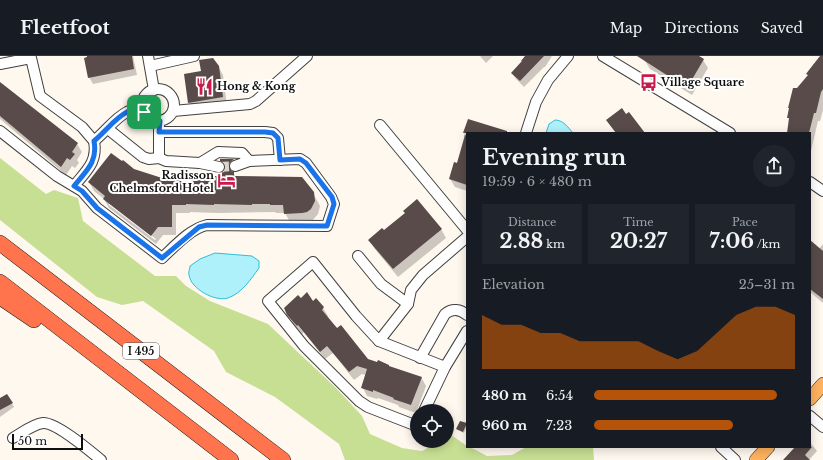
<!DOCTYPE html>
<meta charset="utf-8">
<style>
:root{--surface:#171b24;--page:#20242c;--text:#f1f3f6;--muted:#9ea1a6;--line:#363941;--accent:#b45309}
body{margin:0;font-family:"Libre Baskerville",serif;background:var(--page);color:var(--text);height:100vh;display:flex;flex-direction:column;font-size:15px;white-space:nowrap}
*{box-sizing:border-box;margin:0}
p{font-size:13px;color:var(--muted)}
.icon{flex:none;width:22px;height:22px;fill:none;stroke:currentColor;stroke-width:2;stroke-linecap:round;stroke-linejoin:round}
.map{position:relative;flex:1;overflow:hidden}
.sheet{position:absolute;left:466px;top:76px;width:345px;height:316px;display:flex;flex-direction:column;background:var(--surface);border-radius:0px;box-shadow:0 2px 10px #0003}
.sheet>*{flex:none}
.buttons{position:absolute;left:410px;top:348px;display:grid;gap:8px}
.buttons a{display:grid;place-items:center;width:44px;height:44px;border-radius:50%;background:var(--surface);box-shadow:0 2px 10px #0003;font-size:20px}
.scale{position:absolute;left:12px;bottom:10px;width:71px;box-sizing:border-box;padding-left:4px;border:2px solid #0e0e0e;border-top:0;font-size:11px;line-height:14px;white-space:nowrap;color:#0e0e0e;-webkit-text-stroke:3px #fff;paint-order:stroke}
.pin{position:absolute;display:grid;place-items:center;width:34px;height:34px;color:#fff;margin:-17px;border-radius:8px;box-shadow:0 2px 6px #0006}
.round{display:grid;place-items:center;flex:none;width:42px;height:42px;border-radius:21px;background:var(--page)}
.summary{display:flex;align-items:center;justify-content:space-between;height:68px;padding:0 16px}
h1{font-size:22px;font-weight:800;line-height:30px}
.metrics{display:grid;grid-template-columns:repeat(3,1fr);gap:6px;height:68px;padding:4px 16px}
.metrics div{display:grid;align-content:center;border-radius:0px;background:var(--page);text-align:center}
.metrics b{font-size:20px;font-weight:800}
.metrics small{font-size:11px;font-weight:400}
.metrics p{font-size:11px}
.chart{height:112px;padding:8px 16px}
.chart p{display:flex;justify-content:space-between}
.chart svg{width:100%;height:72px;margin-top:4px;fill:var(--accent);opacity:.7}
ul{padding:0 16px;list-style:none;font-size:13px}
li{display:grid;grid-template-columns:64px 48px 1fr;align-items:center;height:30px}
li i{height:10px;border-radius:5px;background:var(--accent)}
header{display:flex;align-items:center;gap:24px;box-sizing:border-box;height:56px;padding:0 20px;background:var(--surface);border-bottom:1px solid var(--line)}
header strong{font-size:19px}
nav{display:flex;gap:22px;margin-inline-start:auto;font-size:14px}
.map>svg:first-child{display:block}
</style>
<header>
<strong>Fleetfoot</strong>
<nav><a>Map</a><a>Directions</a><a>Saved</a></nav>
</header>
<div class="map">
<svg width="823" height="404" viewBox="0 0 823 404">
<rect width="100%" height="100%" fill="#fff8ef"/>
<path fill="#c7df93" d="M0,102L46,138L54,134L78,142L83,165L155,220H176L186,230L210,245L268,268L336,332L362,360L370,378L402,392L422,395L435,388L437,385H447V376L467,390V391H470L487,400L512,399L526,391H593L594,404H345L339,388L275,341L226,316L214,295L143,245L122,249L97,241L0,164Z"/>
<g fill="#aff1fb" stroke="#30bdd8">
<path d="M555,64C563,64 568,71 573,77H546L549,68Z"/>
<path d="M215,197L252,200L259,205V212C251,223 242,237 228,242C215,246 191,233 189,219C188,216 190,213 190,210L200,203Z"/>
</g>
<g fill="#0003" fill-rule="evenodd">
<path d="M88,0H133L137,19L93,28L89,21Z"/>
<path d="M480,0H493L486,7Z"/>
<path d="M526,0H552L545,11H544L524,31L516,23L512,17Z"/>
<path d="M642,0H697L703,4L708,12L692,39L650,13Z"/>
<path d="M821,0H823V54L820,65H818L811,95H810V77H788L790,65L788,61L797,33L809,20Z"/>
<path d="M218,10L223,19L227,50L194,55L189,47L202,16Z"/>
<path d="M0,30L77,88L82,96L77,104L79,107L75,112L72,110L66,119L0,63Z"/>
<path d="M468,64L504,77H467V135L455,131L450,123L457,108L465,82L464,80Z"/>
<path d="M221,104H233L238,112L233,117L236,121L313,137L320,150L318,158L312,165L290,166L285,157H276L275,156L218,157L190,156V157H176V179H163L156,188L109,152L104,143L94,135L89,126L134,114L162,123L176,122L185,118L187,122L221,121L226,113ZM109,147L156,183L155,184L109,149Z"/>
<path d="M441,173L446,182L398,221L374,192L370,184L384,176Z"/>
<path d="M823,188V247L810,236V189L819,193Z"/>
<path d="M300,243L313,246L323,252L328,260L327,262L368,304L389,310L390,312L421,321L426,330L416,357L399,351L398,349L378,342L377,343L367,340L363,332L366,319L362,318L354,324L333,297L325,303L304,276L302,278L293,267L285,252Z"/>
<path d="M7,339L14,351L0,361V344Z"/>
<path d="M466,368L467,370L464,377L458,374V373Z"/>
<path d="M810,386L817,395L809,404H784L802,391H810Z"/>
</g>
<g fill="#584b49">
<path d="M87,0H132L134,13L88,22L84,2L87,1Z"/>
<path d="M525,0H544L520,25L511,17L522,5H521Z"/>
<path d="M637,0H699L704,3L687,32Z"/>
<path d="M820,0H823V33L821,36L816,57H814L809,77H787L789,62H787L789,52H788L793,32H797L808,19L806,18L809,14Z"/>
<path d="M213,2L219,10L223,41L188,47L184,18L201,15L199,4Z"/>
<path d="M0,26L78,87L72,96L75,98L70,104L67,102L61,111L0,60Z"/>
<path d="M622,52L626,58L629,56L645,77H616L606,64Z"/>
<path d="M468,63L507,75V77H463Z"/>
<path d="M465,79L467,80V129L449,123L454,106L457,107Z"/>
<path d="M111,97L122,105L123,104L134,113L162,122L175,121V117H185L186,121L220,120V117L224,116L225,112V109L220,105V103H234L230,106L229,109L231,115L234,116V120L302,121L314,136L315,145L311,153L307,156L302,157L284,158L283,149H270V148H252V149L214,148V149L186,148V149H172V171H158L151,180L103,143L105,140L88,126Z"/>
<path d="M417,143L442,173L393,213L368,184L382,172L384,174L405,157L403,155Z"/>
<path d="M810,184L823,195V243L810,233Z"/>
<path d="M307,236L313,245L316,242L324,251L322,254L337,272L341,269L368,303L377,306L378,304L389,309V310L422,321L411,349L393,343L394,342L373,334V336L361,332L367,313L357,310L349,316L327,290L320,296L298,269L297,270L287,259L284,252L298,239L301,242Z"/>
<path d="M7,338L13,347L0,354V342Z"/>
<path d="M460,365L467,367L463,376L456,373Z"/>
<path d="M795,391H812L805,399L810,404H783Z"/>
</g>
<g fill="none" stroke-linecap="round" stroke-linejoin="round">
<path stroke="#dbd5cd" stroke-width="10" stroke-dasharray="10 5" stroke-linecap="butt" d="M219,111L235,110"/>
<defs>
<g id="minor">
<path d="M148,0L154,34"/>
<path d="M603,0L730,77"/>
<path d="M0,8L31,2L40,40L82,71L94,85C105,76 115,62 127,56C132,53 138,53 142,52"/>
<path d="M150,10L194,0"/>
<circle cx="158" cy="49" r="16"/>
<path d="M173,55L250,48L256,45L307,0"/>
<path d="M380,69L467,174"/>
<path d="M108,73L143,101L149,103L159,102L166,105L200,107L219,111"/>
<path d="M0,75L57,120L82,135L97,152L162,202C175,190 190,173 207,169L327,170L334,148L331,141L306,107L300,103L249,105L242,97L218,96L200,107"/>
<path d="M159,76H265L273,77L278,82L280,104"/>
<path d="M526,77L536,46L548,24L568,0"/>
<path d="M159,102V71"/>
<path d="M235,110L249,105"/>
<path d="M810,126L823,135"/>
<path d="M74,130C86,115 98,106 94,85"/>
<path d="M358,200L381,228L408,248"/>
<path d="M379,285L408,248L411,234L423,219L467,181"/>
<path d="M420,302L445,258C452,252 460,253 467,259"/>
<path d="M424,355L445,311L467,275"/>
<path d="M810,360L823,371"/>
<path d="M417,370L368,351L359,345L304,290L268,245L313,206L356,260L379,285L445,311"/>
<path d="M13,382C22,377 33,368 43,367C56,366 90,395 101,404"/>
<path d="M721,391L735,404"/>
</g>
<g id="major">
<path d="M810,343L823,328"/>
<path d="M756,404L768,391"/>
</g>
<g id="highway">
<path d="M0,187L283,404"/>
<path d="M0,226L231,404"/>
<path d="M0,241L34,264"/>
</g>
</defs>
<use href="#minor" stroke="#414141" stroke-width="12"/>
<use href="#major" stroke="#1f1f1f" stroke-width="14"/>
<use href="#highway" stroke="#1f1f1f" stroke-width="16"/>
<use href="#minor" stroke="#fff" stroke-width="10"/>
<use href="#major" stroke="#ffb25f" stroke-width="13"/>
<use href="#highway" stroke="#ff744d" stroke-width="15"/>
</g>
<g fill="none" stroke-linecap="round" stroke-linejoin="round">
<defs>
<path id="route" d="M142,52C145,60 150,65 160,65L159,76H265L273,77L278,82L280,104L300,103L306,107L332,141L334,148L327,170L207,169L199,171L162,202L97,152L82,135L74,130C86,115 98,106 94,85C105,76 115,62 127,56C132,53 138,53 142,52Z"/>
</defs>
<use href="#route" stroke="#fff" stroke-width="8"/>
<use href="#route" stroke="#1a73e8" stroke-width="5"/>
</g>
<defs>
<symbol id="bus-bare" viewBox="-9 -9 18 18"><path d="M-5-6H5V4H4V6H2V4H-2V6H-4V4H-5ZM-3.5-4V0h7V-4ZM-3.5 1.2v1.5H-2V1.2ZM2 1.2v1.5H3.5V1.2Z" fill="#ca1a4c" stroke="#fff" stroke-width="2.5" paint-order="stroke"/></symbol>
<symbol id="restaurant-bare" viewBox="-9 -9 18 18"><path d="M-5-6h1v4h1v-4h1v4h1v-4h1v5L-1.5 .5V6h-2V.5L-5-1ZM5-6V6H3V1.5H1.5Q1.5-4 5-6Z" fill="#ca1a4c" stroke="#fff" stroke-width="2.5" paint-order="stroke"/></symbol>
<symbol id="hotel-bare" viewBox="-9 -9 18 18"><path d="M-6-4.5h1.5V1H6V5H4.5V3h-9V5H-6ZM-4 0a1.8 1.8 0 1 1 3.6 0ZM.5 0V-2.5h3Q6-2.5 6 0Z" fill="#ca1a4c" stroke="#fff" stroke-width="2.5" paint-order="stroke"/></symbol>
</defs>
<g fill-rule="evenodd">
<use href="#bus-bare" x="636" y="14" width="25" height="25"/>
<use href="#restaurant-bare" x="192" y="18" width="25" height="25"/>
<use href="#hotel-bare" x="214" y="112" width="25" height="25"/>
</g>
<g text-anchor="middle" stroke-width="4" stroke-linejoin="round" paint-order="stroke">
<rect fill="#fff" stroke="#565656" stroke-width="1" x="123" y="287" width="36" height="16" rx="3"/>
<g font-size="10" font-weight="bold" fill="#0e0e0e">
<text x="141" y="299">I 495</text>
</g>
<g font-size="11" font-weight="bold" fill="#0e0e0e" stroke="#fff" text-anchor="start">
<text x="661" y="30">Village Square</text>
<text x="217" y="34">Hong &amp; Kong</text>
<text x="214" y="123" text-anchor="end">Radisson<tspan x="214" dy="13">Chelmsford Hotel</tspan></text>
</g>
</g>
</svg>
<div class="buttons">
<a><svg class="icon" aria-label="locate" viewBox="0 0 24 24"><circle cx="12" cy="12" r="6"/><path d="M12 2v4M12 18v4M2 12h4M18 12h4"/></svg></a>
</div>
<div class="scale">50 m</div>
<div class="pin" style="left:144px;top:56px;background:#1e9e55"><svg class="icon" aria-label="arrive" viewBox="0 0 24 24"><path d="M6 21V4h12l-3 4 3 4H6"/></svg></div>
<section class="sheet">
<div class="summary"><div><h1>Evening run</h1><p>19:59 · 6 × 480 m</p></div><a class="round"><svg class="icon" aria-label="share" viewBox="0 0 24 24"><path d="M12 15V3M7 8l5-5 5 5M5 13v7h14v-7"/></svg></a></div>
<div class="metrics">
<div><p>Distance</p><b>2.88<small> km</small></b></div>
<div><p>Time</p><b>20:27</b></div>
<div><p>Pace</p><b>7:06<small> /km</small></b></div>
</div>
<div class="chart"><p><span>Elevation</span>25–31 m</p>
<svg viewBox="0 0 160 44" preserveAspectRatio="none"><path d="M0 44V11L10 17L20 17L30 22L40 22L50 27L60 27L70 27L80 27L90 33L100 38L110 33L120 22L130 11L140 6L150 6L160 11V44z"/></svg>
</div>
<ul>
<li><b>480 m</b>6:54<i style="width:91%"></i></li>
<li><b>960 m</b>7:23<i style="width:69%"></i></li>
</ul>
</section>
</div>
